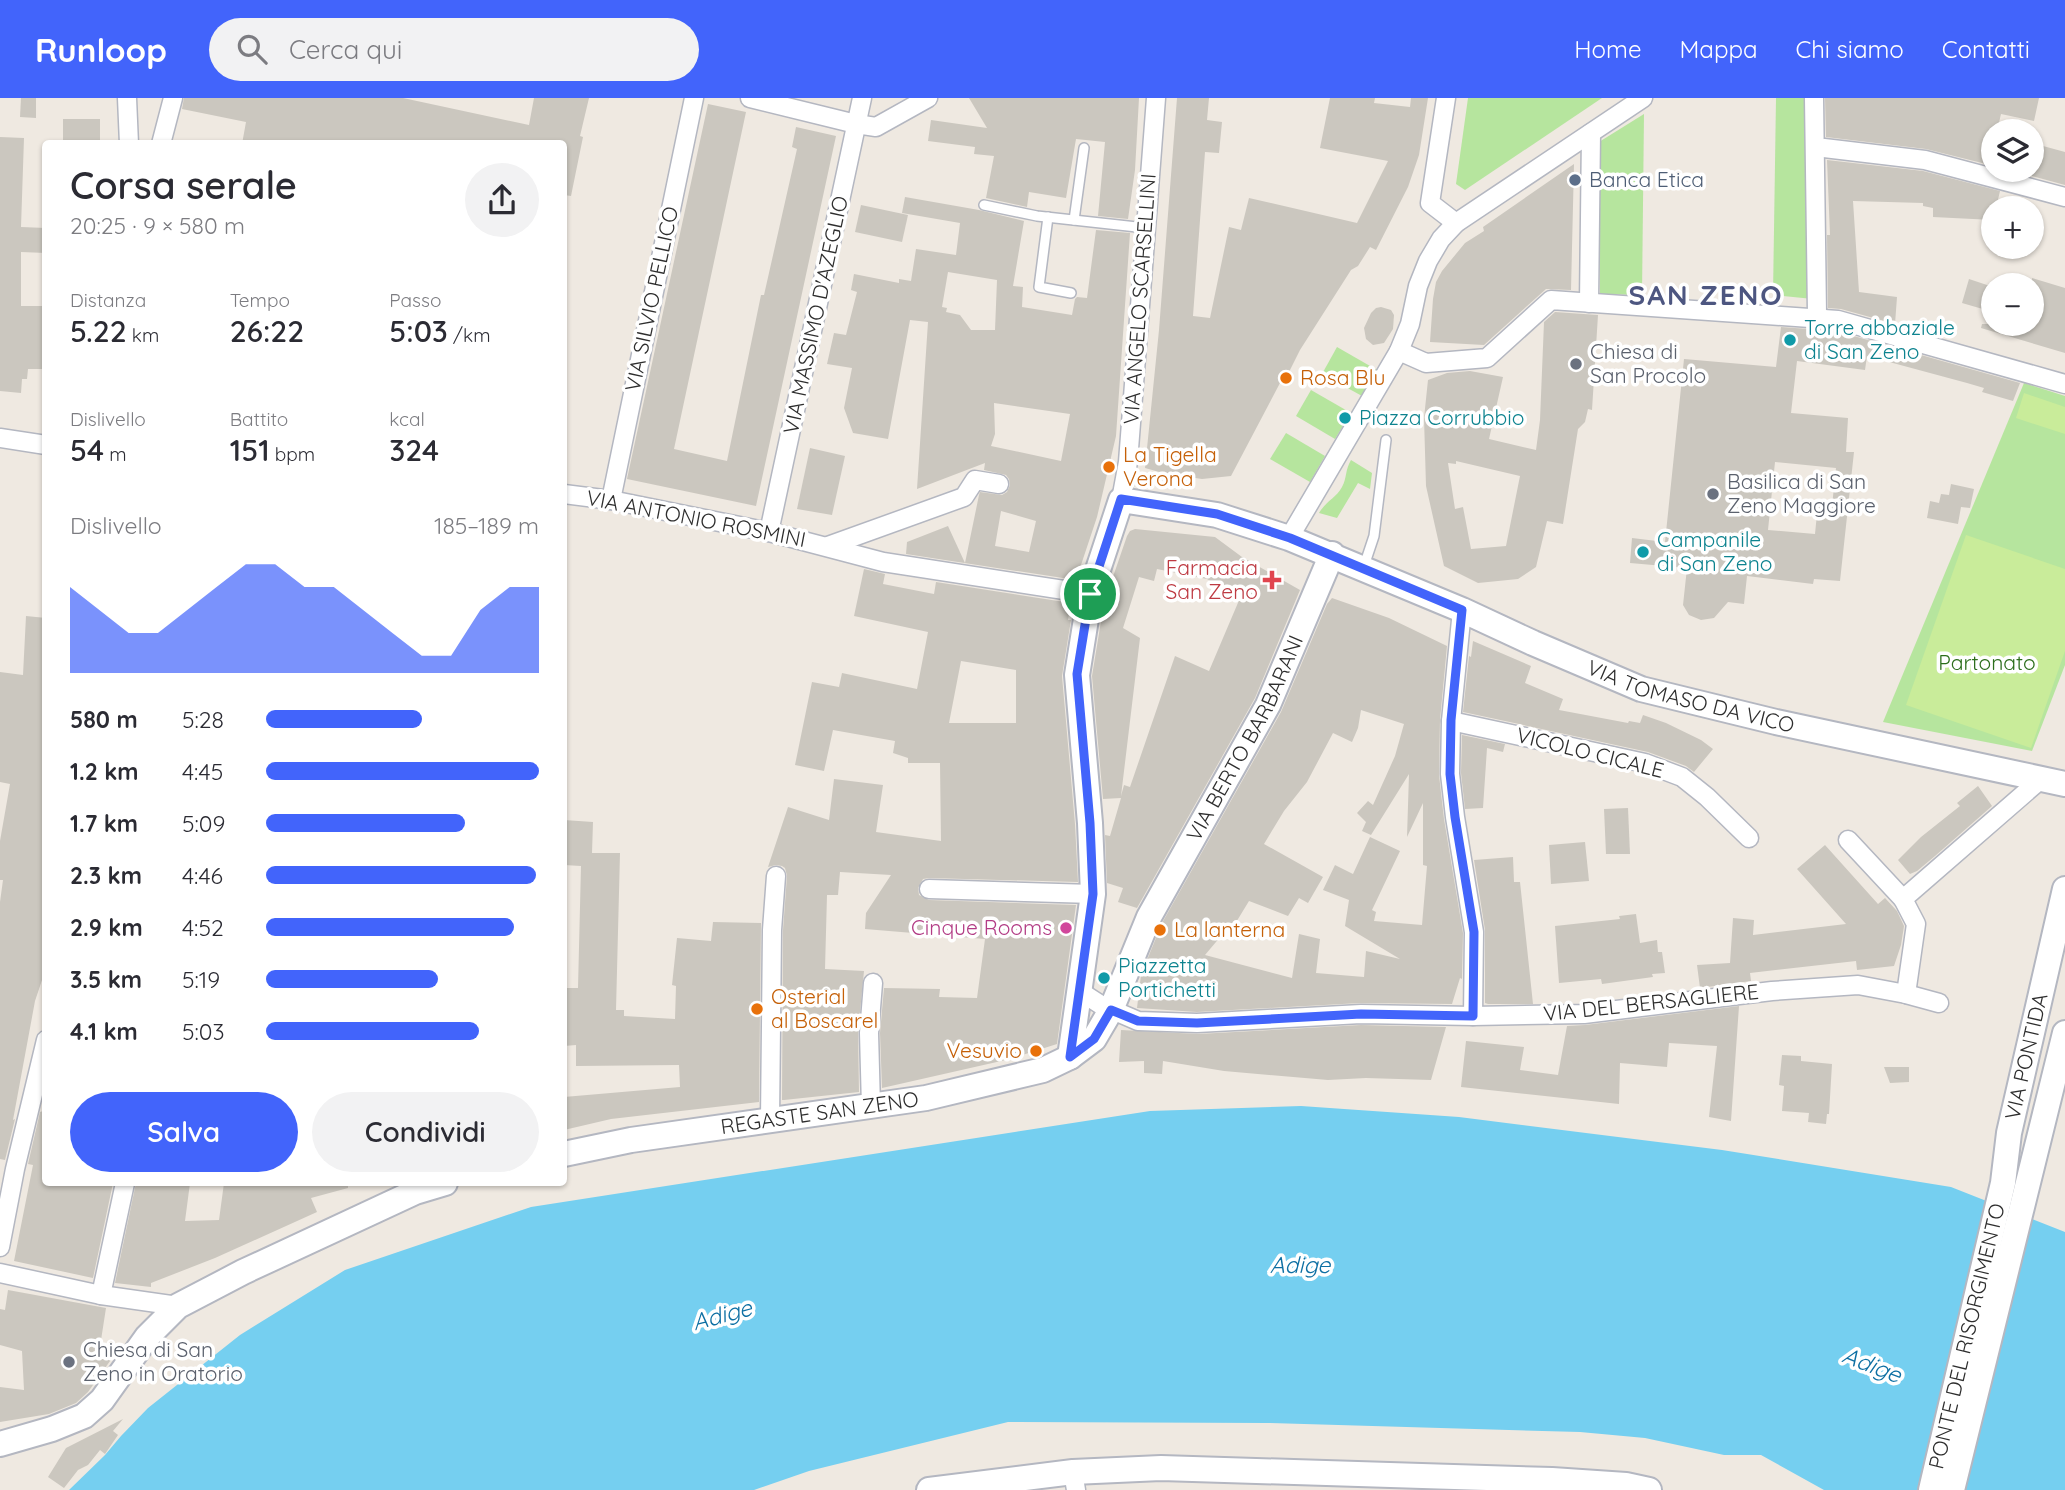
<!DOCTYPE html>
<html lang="it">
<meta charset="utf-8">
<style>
:root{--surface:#fff;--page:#f2f2f3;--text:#2b2b33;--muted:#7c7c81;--accent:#4264fb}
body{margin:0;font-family:Quicksand,sans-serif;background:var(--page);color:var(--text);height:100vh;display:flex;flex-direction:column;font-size:26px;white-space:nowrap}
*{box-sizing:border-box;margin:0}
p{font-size:23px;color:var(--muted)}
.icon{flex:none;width:38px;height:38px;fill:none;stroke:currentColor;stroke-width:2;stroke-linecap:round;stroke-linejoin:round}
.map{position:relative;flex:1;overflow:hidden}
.sheet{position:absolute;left:42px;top:42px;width:525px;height:1046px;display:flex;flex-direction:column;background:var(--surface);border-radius:7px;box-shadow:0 2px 5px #0004}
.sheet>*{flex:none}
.buttons{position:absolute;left:1981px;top:21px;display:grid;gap:14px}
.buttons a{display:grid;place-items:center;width:63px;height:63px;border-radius:50%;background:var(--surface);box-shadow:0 2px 5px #0004;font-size:35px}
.pin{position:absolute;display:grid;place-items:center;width:60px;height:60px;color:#fff;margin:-30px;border:4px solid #fff;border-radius:50%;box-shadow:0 2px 7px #0007}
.round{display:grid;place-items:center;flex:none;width:74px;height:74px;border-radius:37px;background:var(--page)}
.summary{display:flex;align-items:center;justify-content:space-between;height:119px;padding:0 28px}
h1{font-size:38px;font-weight:600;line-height:52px}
.figures{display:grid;grid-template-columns:repeat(3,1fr);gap:10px;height:119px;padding:7px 28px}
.figures div{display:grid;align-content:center}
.figures b{font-size:30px;font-weight:600}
.figures small{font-size:19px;font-weight:400}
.figures p{font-size:19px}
.chart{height:196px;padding:14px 28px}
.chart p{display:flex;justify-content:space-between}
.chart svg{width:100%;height:126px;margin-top:7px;fill:var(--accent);opacity:.7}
.action{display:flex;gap:14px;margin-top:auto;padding:14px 28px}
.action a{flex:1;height:80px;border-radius:42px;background:var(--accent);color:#fff;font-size:28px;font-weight:600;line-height:80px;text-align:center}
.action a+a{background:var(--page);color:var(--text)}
ul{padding:0 28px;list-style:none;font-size:23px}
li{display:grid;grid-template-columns:112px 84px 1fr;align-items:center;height:52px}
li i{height:18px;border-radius:9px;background:var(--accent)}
header{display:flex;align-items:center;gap:42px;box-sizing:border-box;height:98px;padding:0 35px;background:var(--accent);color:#fff}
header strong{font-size:33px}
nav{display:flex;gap:38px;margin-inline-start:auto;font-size:24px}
.search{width:490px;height:63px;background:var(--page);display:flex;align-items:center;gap:18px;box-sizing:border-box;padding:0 24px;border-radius:38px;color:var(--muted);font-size:26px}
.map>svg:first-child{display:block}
</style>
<header>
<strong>Runloop</strong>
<div class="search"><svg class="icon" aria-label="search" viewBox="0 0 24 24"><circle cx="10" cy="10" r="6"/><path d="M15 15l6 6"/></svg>Cerca qui</div>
<nav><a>Home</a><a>Mappa</a><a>Chi siamo</a><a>Contatti</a></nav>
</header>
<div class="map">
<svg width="2065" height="1392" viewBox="0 0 2065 1392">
<rect width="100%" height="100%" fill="#efe9e1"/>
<g fill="#b6e59e">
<path d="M1468,0H1602L1465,92L1456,86Z"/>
<path d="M1776,0H1811L1813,201L1773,197Z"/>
<path d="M1644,16L1642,197L1600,196L1599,44Z"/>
<path d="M1337,249L1377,272L1362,298L1322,276Z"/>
<path d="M2024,285L2065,298V567L2032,653L1883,624Z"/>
<path d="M1311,292L1351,315L1335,341L1296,318Z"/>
<path d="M1286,335L1325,358L1310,384L1270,361Z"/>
<path d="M1351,362L1372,375L1370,391L1358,385L1337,420L1319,415C1327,402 1336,400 1342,389C1347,380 1345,372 1351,362Z"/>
</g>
<g fill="#c9ec9a">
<path d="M2024,295L2065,309V336L2016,320Z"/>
<path d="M1966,437L2065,471V553L2031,650L1906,607Z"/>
</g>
<path fill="#75cff0" d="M1301,1008L1459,1019L1722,1052L1951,1089L2065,1134V1392H1824L1761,1357H1724L1645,1340L1580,1334L1268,1325L1008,1324L809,1373L754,1392H69L105,1357L121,1338L148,1310L240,1237L345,1172L531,1109L1150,1013Z"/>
<g fill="#cbc7bf" fill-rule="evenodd">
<path d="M21,0H36V20L20,19Z"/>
<path d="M184,0H403L529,27L534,0H589L580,38L583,39L571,98L564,97V46H242L246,24L182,11Z"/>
<path d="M969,0H1139L1135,72L1128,121L1098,118L1105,44L1076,41L1066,100L1029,94L1027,109L986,100L994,58L974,56L975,49L928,43L931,22L987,30Z"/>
<path d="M1177,0H1209L1207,22L1222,24L1219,55L1205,54L1193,218L1210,220L1229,129L1241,132L1249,100L1357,125L1388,63L1320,50L1330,0H1375L1374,5L1410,9L1411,0H1428L1419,57L1408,89L1376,152L1370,149L1358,168L1351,172L1300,252L1283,286L1280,285L1231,378L1202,381L1163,375L1145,370L1159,232Z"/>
<path d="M1825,0H2039L2034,23L2001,16L1997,33H1993V52L1990,67L1926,51L1826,39Z"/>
<path d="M708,6L746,14L674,351L727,363L761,197H764L797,51L792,49L796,29L836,38L756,408L627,381Z"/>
<rect x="63" y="21" width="37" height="25"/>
<path d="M0,39L24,40L21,129L46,130V155L21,154V208H46V271H28L27,281H22L21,295L0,293Z"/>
<path d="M2032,45L2065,54V87L2032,78Z"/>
<path d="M1827,62L1923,73L2000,93L1996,110H1993V122L1933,119V110L1923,108V105L1853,103L1859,194L1897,199L1895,226L1841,211L1828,210L1827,137H1830Z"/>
<path d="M1574,66L1571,192L1546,191L1484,247L1430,244L1433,201L1436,184L1442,173L1465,145L1484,133L1483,129Z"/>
<path d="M905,99L979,112L1024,123L1013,188L1023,189L1022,209L1072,217L1075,201L1077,199L1087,200L1096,132L1130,135L1116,338L1097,419L1076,482L906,456L907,444L948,428L965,465L979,397L980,394L1002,397L1007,394L1010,387L1009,381L1006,377L984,372L985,365L917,391L928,224L910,222L888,341L853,335L844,310L852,270L827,266L834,235L846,237L857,194L851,192L854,176L899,185V181L911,183L916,151L956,157L960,125L902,115ZM948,174L997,182L995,232H971L960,217L946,214L947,210L942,209ZM994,305L1070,316L1061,363L991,348L995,336ZM1001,413L1036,423L1029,454L995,448Z"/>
<path d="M861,107L908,117L902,144L855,134Z"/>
<path d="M2032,180L2065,190V255L1981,230L1982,226H2032Z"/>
<path d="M1969,181L1993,189V214L1962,205Z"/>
<path d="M1381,209L1391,212L1394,217L1393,231L1384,245L1373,247L1366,241L1364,230L1371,215L1376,210Z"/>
<path d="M1555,214L1598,217L1592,312L1588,311L1585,324L1578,331L1563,426L1547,423L1536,469L1518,481L1478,485L1444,468L1426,388L1424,320L1428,282L1447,275L1470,273L1503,279L1489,341L1536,352L1540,322L1544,224ZM1456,363L1520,378L1506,448L1471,451L1463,409L1455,411L1448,365L1456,366Z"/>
<path d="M1781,229L1836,233L2020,285L2013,303L1982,294L1984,290L1967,285L1867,258L1865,272L1797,263L1791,315L1848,320L1846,354H1854L1840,483L1814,481L1813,486L1747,478L1744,506L1728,504L1714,520L1701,522L1689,517L1683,507L1687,470L1630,465L1632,440L1665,444L1684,261L1776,269ZM1775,364L1836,370L1832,408L1818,406L1815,436L1768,432Z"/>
<path d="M810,350L845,358L832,417L797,411Z"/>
<path d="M1951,386L1974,391L1970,410L1961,409L1958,426L1927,420L1930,403L1939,405L1941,396L1949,397Z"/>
<path d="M1135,431L1215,439L1242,459L1300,492L1255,600L1137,810L1118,804L1123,790L1107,785L1105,737L1110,738L1121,700L1103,701L1092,578L1104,505L1127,438L1130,433ZM1157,471L1207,481L1240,500L1209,573L1175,558L1130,689L1124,687L1121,698L1140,540L1123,530L1139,479L1154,483Z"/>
<path d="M864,471L885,476L883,486L934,496L936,484L1071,505L1068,522H1071L1062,578L1075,726L1078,784L929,780L923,781L918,790L919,797L929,802L1076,807L1057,946L1010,961L882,990L880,935L884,890L940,891L939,899L977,900L985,841L865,831L866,815L891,777L840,774L838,797H827L825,871L864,873L858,934L859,994L784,1002H782L783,832L787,778L785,770L782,768L776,767L768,769L788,709L829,722L834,681L883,687L876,734L941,743L940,665H908V660L893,655L895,643L833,632L824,673L795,667L812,584L839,589L842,575L917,591L928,534L854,518ZM961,563L1016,572V625H949Z"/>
<path d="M1332,500L1389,520L1447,548L1440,622L1439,677L1444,721L1463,835L1462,881L1460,880L1452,906L1360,905L1197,914L1137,910L1141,877L1162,825L1281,614L1327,506ZM1361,612L1404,626L1395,658L1373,707L1368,703L1357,715L1366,724L1362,733L1371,737L1409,676L1407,739L1423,705V767L1427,768L1422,827L1374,823L1376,814L1372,812L1400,753L1370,739L1353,776L1335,767L1323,792L1349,802L1345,828L1400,861L1366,853L1364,879L1316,875L1320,841L1299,836L1292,880L1205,857L1232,825L1235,826L1249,803L1288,818L1299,800L1308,805L1323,779L1264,746L1284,713L1307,684L1333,635L1352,644L1358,630Z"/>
<path d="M26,518L46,520V870L35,903L13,1022L15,1021L5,1062L0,1061V804L3,782H0V743L10,686L0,684V574L23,577Z"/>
<path d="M1473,543L1531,568L1525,585L1563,601L1559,612L1628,625L1629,623L1640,625L1643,617L1666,625L1701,642L1713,651L1694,674L1686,668L1648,654L1463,614L1469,558L1471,559Z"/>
<path d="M1462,637L1505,646L1503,654L1487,650L1483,710L1465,711L1461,675Z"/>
<path d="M1978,688L1992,708L1935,758L1917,773L1910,776L1898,762L1921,739L1960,708L1957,705Z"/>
<path d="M1628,710L1630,756H1606L1604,711Z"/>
<path d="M564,722L593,724L592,755H620L616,912H624V918L675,921L676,888L672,887L677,840L711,843L713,824L761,825L759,1004L611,1021L564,1032V999L680,989L679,967L576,968V947L564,948V890H578L581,768L564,767Z"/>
<path d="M1585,744L1589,783L1551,786L1549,747Z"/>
<path d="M1825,747L1878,806L1885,800L1897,813L1904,828L1901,847L1894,868L1857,872L1856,863L1750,875L1751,883L1700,890L1697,867L1730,865L1733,820L1754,822L1753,837L1846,826L1797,771Z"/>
<path d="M1513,759L1514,784H1520L1533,906H1488L1485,905V832L1474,762Z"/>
<path d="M1636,816L1640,845L1657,842L1658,854H1662L1665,875L1652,876L1653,879L1602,886L1601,881L1559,885L1555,828L1620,821L1619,818Z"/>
<path d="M1739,908L1731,1023L1709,1019L1717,948L1669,945L1667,969L1620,965L1619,1006L1461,989L1466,943L1524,949L1520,972L1558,977L1567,928L1585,927Z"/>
<path d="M1361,927L1446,929L1431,982L1366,980L1328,982L1224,973L1163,963L1162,976L1144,975V963L1119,964L1121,932L1198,936Z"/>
<path d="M1782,957L1801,958V963L1832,966L1829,1016H1827L1826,1026L1808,1024L1809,1015L1782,1013L1784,988L1779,987Z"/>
<path d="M1884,969H1909V984L1890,985Z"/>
<path d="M46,1012V1085H113L93,1180L14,1163L33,1067L28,1066L40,1014Z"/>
<path d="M136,1085H190L185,1123L219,1122L224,1085H348V1090L311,1100L317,1114L215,1160L151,1185V1189L115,1185Z"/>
<path d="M8,1192L106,1210L99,1255L115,1256L88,1294L76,1305L49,1316L0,1324V1289L24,1292L22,1253L0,1247V1211L5,1212Z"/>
<path d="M123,1321L113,1333L118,1337L105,1356L100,1352L88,1367L78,1372L64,1390L48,1379L66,1350Z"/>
</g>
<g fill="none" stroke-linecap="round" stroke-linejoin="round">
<defs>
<g id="lane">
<path d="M984,107L1037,118L1146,130"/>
<path d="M1048,119L1039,189L1071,195"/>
<path d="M1074,122L1084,50"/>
<path d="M1364,468L1374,438L1386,342"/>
</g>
<g id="street">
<path d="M127,0L129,46"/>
<path d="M750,0L856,26L876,29L928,0"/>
<path d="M1446,0L1430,105L1456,125"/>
<path d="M1814,0L1817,215L1821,220"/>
<path d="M161,46L173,0"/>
<path d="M1824,50L1925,62L2065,99"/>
<path d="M1589,205L1591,35"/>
<path d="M1399,253L1426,265L1487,260L1551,202L1838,222L2065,286"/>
<path d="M0,340L46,347"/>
<path d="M564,396L611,402L769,434L883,464L1090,496"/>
<path d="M611,402L694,0"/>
<path d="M1121,402L1128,364L1156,0"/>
<path d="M769,434L862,0"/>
<path d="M1289,440L1399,253L1410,226L1418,188L1428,163L1441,141L1456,125L1643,0"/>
<path d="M828,448L964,399L975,382L999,386"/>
<path d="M1462,512L1451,623L1450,676L1455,719L1474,834L1473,918"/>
<path d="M1451,623L1645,665L1682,679L1707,699L1749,740"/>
<path d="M1848,742L1903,801"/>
<path d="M929,791L1093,796"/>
<path d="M1079,889L1084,896L1101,907L1138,923L1197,925L1361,916L1473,918L1584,916L1772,893L1858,887L1906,896L1939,905"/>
<path d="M1906,896L1916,826L1903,801L2040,682"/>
<path d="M871,1009L869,935L873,885"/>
<path d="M770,1023L772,832L776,778"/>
<path d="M0,1149L15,1071L46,942"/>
<path d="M0,1175L101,1197L178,1208"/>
<path d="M101,1197L125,1085"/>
<path d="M1073,1374L1076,1392"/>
</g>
<g id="secondary">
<path id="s1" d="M1070,959L1093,796L1090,725L1077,577L1090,496L1121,402L1217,417L1289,440L1462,512L1533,545L1641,591L1776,624L2065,686"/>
<path id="s2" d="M564,1056L631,1042L926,1000L1043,972L1070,959L1094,941L1111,912L1149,819L1268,607L1332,456"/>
<path d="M0,1346L52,1331L84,1318L102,1302L147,1239L178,1208L243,1174L415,1094L445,1085"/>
<path d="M929,1392L1073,1374L1161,1370L1552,1382L1626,1387L1649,1392"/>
<path id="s3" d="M1931,1392L2003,1085L2009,1035L2065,791"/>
<path d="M1952,1392L2065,935"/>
</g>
</defs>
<use href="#lane" stroke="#b4b7c1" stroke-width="12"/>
<use href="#street" stroke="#b4b7c1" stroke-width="21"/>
<use href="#secondary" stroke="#b4b7c1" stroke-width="28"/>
<use href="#lane" stroke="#fff" stroke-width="9"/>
<use href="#street" stroke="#fff" stroke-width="18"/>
<use href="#secondary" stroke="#fff" stroke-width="24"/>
</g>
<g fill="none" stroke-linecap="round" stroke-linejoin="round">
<defs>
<path id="route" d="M1121,401L1217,416L1290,440L1462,512L1451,622L1450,676L1455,719L1474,834L1473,918L1361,916L1197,925L1138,923L1111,912L1094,941L1070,959L1093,796L1090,725L1077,576L1090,496Z"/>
</defs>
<use href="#route" stroke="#fff" stroke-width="14"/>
<use href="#route" stroke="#4264fb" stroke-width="9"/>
</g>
<circle fill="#5c6f8a" stroke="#fff" stroke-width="2.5" cx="1575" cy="82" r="7"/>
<g fill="#0f9aa8" stroke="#fff" stroke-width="2.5">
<circle cx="1790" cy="242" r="7"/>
<circle cx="1345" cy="320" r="7"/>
<circle cx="1643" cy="454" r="7"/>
<circle cx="1104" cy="880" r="7"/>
</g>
<g fill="#6b7280" stroke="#fff" stroke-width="2.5">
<circle cx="1576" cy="266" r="7"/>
<circle cx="1713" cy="396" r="7"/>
<circle cx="69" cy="1264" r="7"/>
</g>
<g fill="#e8710a" stroke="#fff" stroke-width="2.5">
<circle cx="1286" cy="280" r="7"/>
<circle cx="1109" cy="369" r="7"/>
<circle cx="1160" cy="832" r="7"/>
<circle cx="757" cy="911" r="7"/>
<circle cx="1036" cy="953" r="7"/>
</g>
<path fill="#e0444e" stroke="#fff" stroke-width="2.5" d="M1268.5 471.5h7v7h7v7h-7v7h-7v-7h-7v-7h7z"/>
<circle fill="#d1479c" stroke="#fff" stroke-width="2.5" cx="1066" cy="830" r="7"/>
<g text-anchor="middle" stroke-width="7" stroke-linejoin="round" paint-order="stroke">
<g font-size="21" fill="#4e5e75" stroke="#fff" text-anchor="start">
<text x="1589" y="89">Banca Etica</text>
</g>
<g font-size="21" fill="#2e2e2e" stroke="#fff">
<text transform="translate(652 201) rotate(-78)" y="7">VIA SILVIO PELLICO</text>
<text transform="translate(1140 201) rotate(-86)" y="7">VIA ANGELO SCARSELLINI</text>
<text transform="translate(816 217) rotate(-78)" y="7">VIA MASSIMO D'AZEGLIO</text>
<text transform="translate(696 421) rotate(11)" y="7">VIA ANTONIO ROSMINI</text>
<text dy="7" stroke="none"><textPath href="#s1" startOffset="1171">VIA TOMASO DA VICO</textPath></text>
<text dy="7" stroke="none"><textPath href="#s2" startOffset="884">VIA BERTO BARBARANI</textPath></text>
<text transform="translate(1590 655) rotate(14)" y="7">VICOLO CICALE</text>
<text transform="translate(1651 905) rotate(-6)" y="7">VIA DEL BERSAGLIERE</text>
<text dy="7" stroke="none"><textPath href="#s3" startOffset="444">VIA PONTIDA</textPath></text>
<text dy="7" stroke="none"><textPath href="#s2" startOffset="259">REGASTE SAN ZENO</textPath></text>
<text dy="7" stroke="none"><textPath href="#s3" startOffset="158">PONTE DEL RISORGIMENTO</textPath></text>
</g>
<g font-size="21" fill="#0d838f" stroke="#fff" text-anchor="start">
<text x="1804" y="237">Torre abbaziale<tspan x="1804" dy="24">di San Zeno</tspan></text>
<text x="1359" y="327">Piazza Corrubbio</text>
<text x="1657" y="449">Campanile<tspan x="1657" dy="24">di San Zeno</tspan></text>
<text x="1118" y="875">Piazzetta<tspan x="1118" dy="24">Portichetti</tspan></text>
</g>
<g font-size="21" fill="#5b616d" stroke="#fff" text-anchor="start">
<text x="1590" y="261">Chiesa di<tspan x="1590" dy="24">San Procolo</tspan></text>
<text x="1727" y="391">Basilica di San<tspan x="1727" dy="24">Zeno Maggiore</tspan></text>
<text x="83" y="1259">Chiesa di San<tspan x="83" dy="24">Zeno in Oratorio</tspan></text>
</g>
<g font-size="21" fill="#c56008" stroke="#fff" text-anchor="start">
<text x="1300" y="287">Rosa Blu</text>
<text x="1123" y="364">La Tigella<tspan x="1123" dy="24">Verona</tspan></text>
<text x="1174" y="839">La lanterna</text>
<text x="771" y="906">Osterial<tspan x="771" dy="24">al Boscarel</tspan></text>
<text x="1022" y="960" text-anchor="end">Vesuvio</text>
</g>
<g font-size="21" fill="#be3a42" stroke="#fff" text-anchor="end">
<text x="1258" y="477">Farmacia<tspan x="1258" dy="24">San Zeno</tspan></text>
</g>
<g font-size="21" fill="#2c6e1b" stroke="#fff">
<text x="1987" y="572">Partonato</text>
</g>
<g font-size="21" fill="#b23c85" stroke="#fff" text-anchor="end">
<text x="1052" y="837">Cinque Rooms</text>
</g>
<g font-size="23" font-style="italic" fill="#0d6fa3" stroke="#fff">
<text x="1300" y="1175">Adige</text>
<text transform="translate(722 1217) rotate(-15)" y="8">Adige</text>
<text transform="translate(1872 1267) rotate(21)" y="8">Adige</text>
</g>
<g font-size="28" font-weight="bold" letter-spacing="2" fill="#4d5680" stroke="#fff">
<text x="1706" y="207">SAN ZENO</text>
</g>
</g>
</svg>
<div class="buttons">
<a><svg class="icon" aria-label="layers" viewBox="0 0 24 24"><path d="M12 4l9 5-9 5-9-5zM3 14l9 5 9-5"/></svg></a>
<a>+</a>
<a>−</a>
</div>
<div class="pin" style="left:1090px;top:496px;background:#1e9e55"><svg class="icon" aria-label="arrive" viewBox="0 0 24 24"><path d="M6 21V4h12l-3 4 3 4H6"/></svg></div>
<section class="sheet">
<div class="summary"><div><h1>Corsa serale</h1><p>20:25 · 9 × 580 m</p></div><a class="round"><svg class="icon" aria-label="share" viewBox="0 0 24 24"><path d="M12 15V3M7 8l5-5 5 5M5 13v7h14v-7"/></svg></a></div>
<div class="figures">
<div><p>Distanza</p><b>5.22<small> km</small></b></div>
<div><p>Tempo</p><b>26:22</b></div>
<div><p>Passo</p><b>5:03<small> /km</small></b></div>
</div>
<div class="figures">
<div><p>Dislivello</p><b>54<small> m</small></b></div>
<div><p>Battito</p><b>151<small> bpm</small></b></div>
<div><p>kcal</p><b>324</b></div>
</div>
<div class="chart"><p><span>Dislivello</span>185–189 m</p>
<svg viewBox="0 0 160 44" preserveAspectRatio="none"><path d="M0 44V14L10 22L20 30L30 30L40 22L50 14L60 6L70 6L80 14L90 14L100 22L110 30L120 38L130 38L140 22L150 14L160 14V44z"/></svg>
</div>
<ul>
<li><b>580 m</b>5:28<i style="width:57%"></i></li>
<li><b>1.2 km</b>4:45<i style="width:100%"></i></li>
<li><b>1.7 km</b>5:09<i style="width:73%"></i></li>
<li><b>2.3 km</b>4:46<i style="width:99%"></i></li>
<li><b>2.9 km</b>4:52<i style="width:91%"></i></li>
<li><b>3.5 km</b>5:19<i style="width:63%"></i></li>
<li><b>4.1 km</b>5:03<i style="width:78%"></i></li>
</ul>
<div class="action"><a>Salva</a><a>Condividi</a></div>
</section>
</div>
